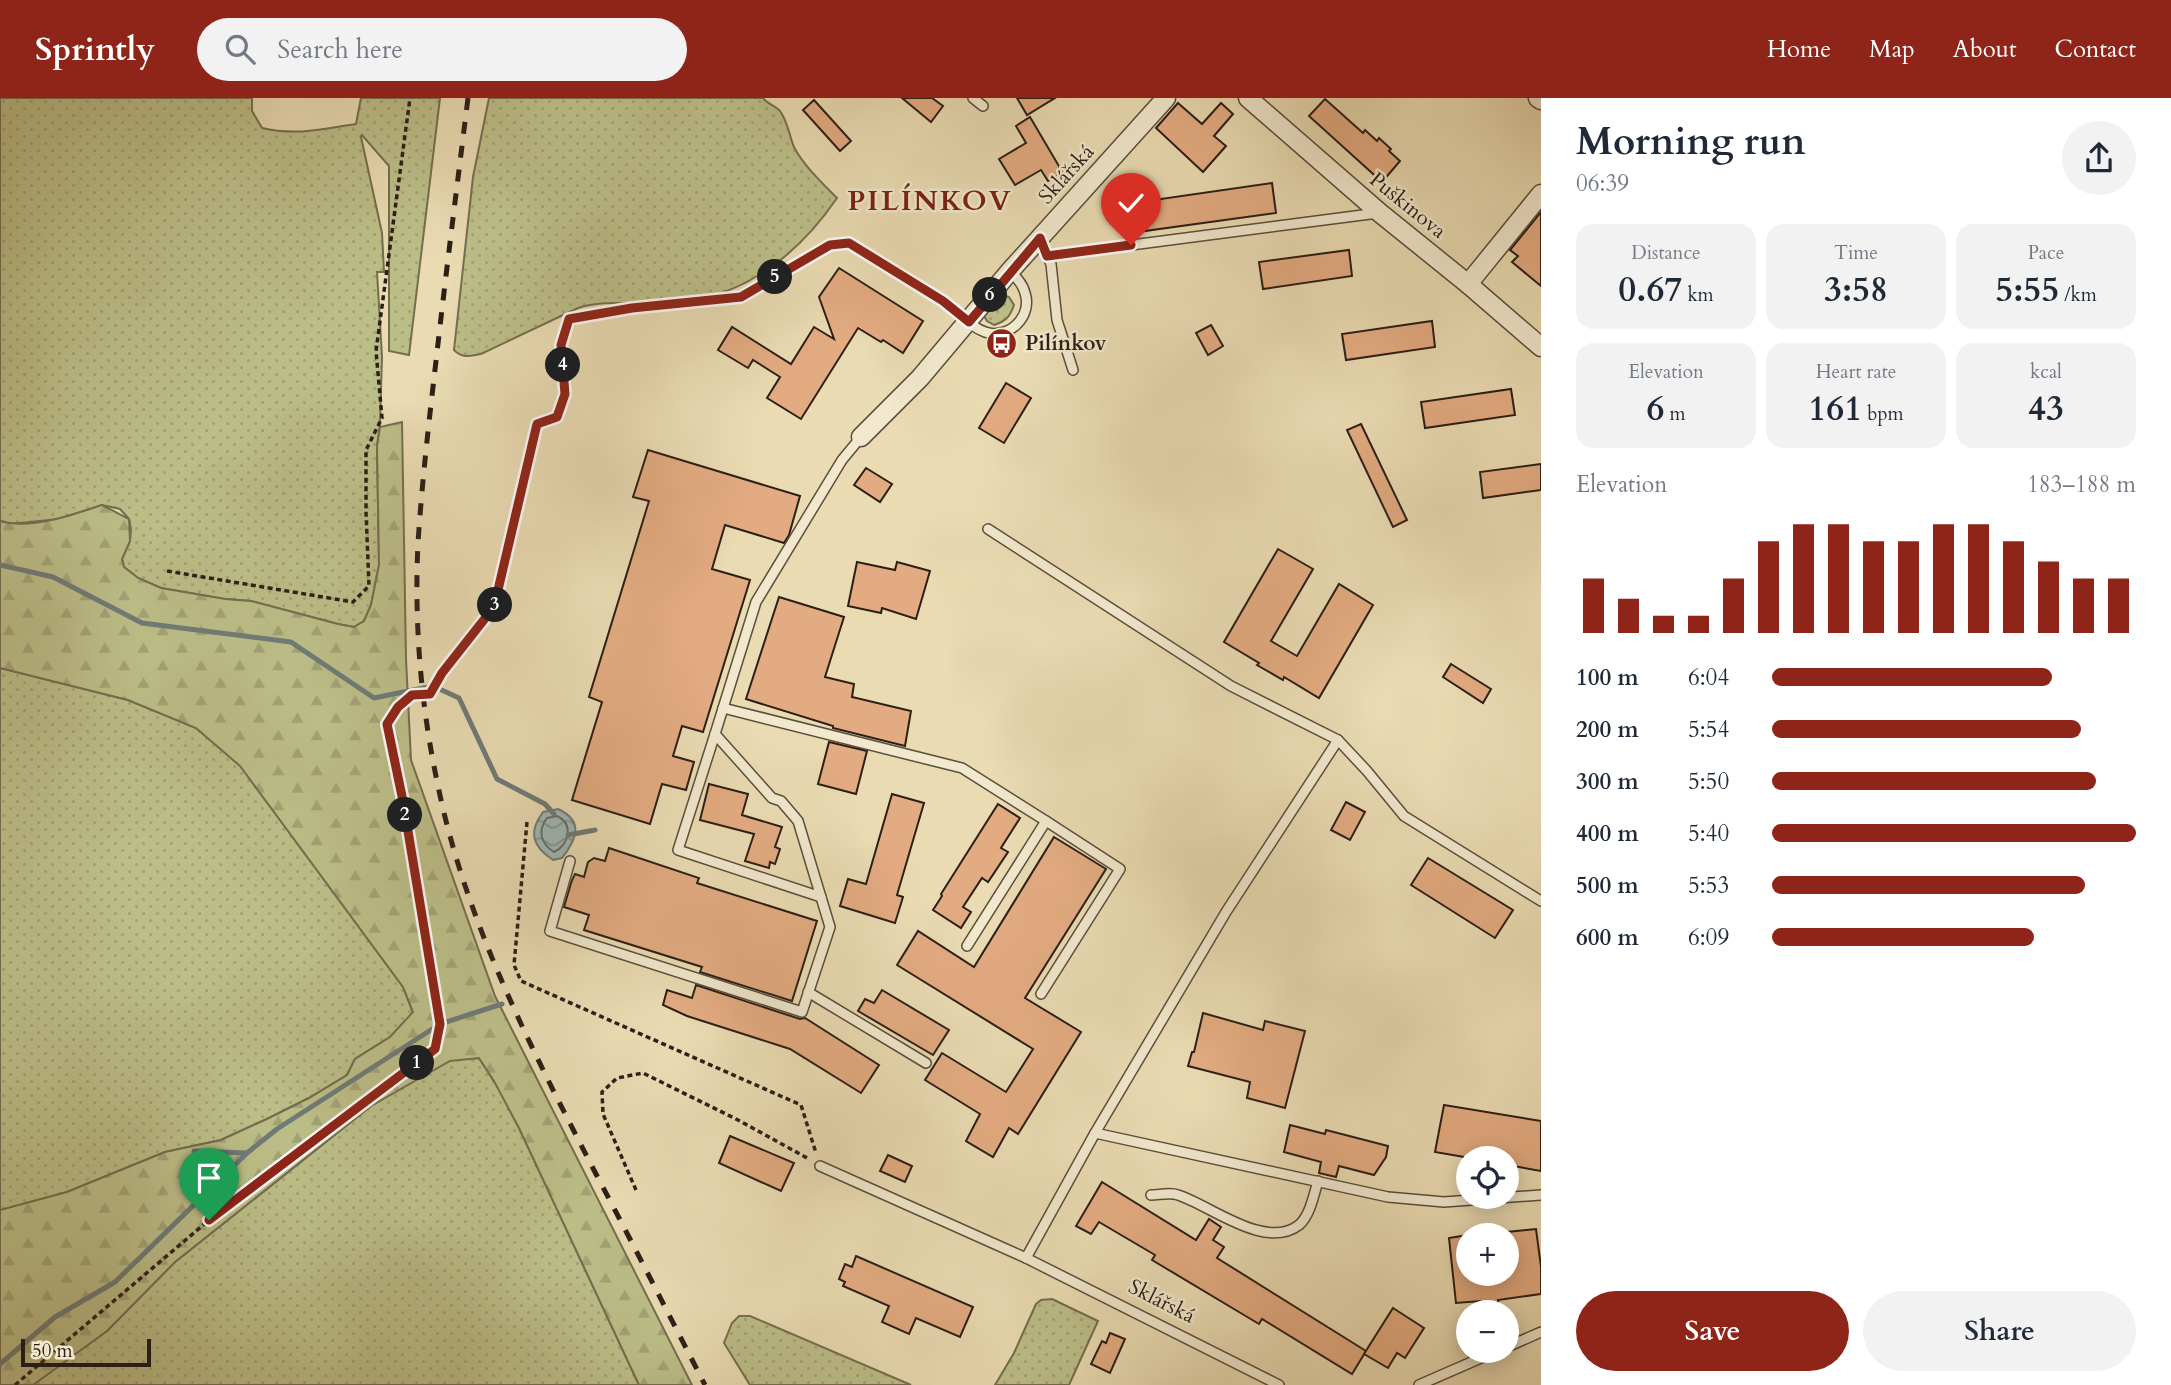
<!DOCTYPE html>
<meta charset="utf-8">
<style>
:root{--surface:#fff;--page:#f2f2f3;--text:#1f2937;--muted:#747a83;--accent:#8f2418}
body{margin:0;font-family:Cardo,serif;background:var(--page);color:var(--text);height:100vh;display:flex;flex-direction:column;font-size:26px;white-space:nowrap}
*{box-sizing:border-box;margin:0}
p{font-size:23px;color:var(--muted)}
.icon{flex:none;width:38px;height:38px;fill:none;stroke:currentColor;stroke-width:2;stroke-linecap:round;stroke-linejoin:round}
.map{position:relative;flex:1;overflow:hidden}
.side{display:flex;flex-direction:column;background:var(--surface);width:630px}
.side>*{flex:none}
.fabs{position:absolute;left:1456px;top:1048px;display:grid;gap:14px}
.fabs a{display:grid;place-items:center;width:63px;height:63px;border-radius:50%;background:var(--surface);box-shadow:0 4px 18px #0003;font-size:35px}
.scale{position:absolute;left:21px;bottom:18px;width:130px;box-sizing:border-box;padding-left:7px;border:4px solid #2b1f16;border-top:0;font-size:19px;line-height:24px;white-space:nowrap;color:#2b1f16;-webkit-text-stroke:5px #f1e8cd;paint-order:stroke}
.pin{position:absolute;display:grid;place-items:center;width:60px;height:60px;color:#fff;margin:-72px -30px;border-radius:50% 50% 50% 0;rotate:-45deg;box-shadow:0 0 7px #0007}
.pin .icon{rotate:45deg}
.km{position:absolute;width:35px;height:35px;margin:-18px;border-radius:50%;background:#222;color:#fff;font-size:19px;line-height:35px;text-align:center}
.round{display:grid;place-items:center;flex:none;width:74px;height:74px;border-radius:37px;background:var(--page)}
.headline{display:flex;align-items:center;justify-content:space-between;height:119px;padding:0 35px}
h1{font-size:38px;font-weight:700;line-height:52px}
.stats{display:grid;grid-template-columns:repeat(3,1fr);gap:10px;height:119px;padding:7px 35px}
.stats div{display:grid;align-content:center;border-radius:18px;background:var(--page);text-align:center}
.stats b{font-size:35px;font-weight:700}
.stats small{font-size:19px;font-weight:400}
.stats p{font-size:19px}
.chart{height:196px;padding:14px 35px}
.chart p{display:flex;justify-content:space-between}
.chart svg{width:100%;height:126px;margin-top:7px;stroke:var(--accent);stroke-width:6}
.action{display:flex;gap:14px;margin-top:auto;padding:14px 35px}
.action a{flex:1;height:80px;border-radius:42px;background:var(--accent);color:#fff;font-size:28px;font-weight:700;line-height:80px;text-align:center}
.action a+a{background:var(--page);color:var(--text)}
ul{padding:0 35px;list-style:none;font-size:23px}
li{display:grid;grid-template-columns:112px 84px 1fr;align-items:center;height:52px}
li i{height:18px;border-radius:9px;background:var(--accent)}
header{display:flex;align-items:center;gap:42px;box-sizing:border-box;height:98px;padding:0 35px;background:var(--accent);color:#fff}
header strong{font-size:33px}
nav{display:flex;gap:38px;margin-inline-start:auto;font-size:24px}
.search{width:490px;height:63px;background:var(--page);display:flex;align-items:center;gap:18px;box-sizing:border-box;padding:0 24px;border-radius:38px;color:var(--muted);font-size:26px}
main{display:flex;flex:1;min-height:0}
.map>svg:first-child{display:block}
</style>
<header>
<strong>Sprintly</strong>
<div class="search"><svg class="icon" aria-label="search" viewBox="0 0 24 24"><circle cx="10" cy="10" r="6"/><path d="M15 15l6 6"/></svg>Search here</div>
<nav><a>Home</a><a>Map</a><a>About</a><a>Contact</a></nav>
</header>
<main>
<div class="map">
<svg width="1541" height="1287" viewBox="0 0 1541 1287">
<defs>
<pattern id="grass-dots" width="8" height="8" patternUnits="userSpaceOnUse" patternTransform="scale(1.75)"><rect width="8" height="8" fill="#bcbe88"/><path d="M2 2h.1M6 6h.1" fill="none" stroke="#a2a375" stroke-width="1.8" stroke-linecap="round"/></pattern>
<pattern id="forest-firs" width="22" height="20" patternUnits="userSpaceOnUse" patternTransform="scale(1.75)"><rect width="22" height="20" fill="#bcbe88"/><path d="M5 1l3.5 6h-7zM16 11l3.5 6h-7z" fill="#a2a375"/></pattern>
<pattern id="water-waves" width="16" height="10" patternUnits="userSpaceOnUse" patternTransform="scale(1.75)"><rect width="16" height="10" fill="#9db8b7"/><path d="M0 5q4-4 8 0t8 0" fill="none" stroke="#809594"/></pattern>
</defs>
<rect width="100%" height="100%" fill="#eadbb2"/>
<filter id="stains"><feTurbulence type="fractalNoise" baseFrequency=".00286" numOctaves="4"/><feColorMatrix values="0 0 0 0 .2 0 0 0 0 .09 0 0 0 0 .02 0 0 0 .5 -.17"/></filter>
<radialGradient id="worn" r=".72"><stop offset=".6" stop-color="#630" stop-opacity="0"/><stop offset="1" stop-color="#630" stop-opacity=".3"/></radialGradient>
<g fill="url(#grass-dots)" stroke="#746e4f" stroke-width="2">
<path d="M0,0H252V13L262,30C295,38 323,31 356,26L361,0H440L409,257L389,253V68L362,37L361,39L382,135L384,174H377L382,259L380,326L377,348L379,467L371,507L364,523L354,529L338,526L251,503L225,501L161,490L138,480L124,469L122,461L130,443L131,431L129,421L120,411L102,407L59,421L11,426L0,423Z"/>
<path d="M489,0H763C768,7 775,7 780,13C788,24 789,37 794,49C803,67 823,86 837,100C803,150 756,190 696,202C682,205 667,204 653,205C628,206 602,202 578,210L481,256C470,258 463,261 454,252L473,79Z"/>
<path d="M1003,197L1009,199L1014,207C1010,219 1006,223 994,227L987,223L984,218Z"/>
<path d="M0,570L128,602L196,630L240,667L403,889L413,915L390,939L355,961L347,977L309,1000L269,1020L221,1042L165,1054L67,1094L2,1112H0Z"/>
<path d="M479,960L500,993L519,1030L639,1287H22L107,1233L175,1164L371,1008L450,962Z"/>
<path d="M1052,1201L1098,1223L1069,1287H995L1014,1255L1036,1206L1041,1202Z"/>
<path d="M739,1218H750L911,1287H750L724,1245L732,1225Z"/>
</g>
<path fill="url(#forest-firs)" stroke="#746e4f" stroke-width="2" d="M402,324L406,561L411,662L495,898L692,1287H639L519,1030L494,983L479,960L450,963L371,1008L175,1164L107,1233L33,1287H0V1112L67,1094L165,1054L221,1042L269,1020L309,1000L347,977L355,961L390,939L413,914L403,889L240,668L196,630L128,602L0,570V423C31,432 72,417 102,407L129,421L130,443L122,461L124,469L138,480L161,490L225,501L251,503L338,526L354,529L364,523L371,507L379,467L377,348L380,329Z"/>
<path fill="url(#water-waves)" stroke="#6f7b77" stroke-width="2" d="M558,711C584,723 577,741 562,760L553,762C532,748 528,734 543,714Z"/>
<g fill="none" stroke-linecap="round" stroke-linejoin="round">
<path stroke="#646c66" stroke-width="2" d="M557,718C574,726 569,747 554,754C541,746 537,733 547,720Z"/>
<g stroke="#6f7b77" stroke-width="5">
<path d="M0,467L53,479L142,525L291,544L374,600L433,588L459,600L497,681L545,706L554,716"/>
<path d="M568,737L595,732"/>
<path d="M194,1053L247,1055"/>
<path d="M0,1266L55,1219L115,1184L247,1055L277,1031L440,926L502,906"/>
</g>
</g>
<g fill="#e3ab81" stroke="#2b1f16" stroke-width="2">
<path d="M902,0H932L943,8L931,24Z"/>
<path d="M1017,0H1055L1027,17Z"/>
<path d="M1325,1L1363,35L1365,32L1377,43L1379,40L1391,51L1389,53L1400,63L1382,84L1309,18Z"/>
<path d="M814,2L851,43L840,53L803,12Z"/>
<path d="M1178,5L1202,26L1221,5L1233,16L1214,38L1226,48L1203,74L1156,30Z"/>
<path d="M1030,19L1063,75L1048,83L1041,72L1015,87L999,61L1026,45L1016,28Z"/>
<path d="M1272,85L1276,115L1130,135L1126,106Z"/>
<path d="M1541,114V188L1512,164L1518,158L1510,152Z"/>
<path d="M1349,152L1352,178L1263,191L1259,164Z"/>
<path d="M839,170L923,223L903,255L883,242L881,244L858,230L801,321L767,300L780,279L753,262L748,270L718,252L732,229L791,266L814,229L834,241L819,199Z"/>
<path d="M1432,223L1435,249L1346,262L1342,236Z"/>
<path d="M1211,227L1223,248L1208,257L1196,235Z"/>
<path d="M1006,285L1031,300L1004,345L979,330Z"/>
<path d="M1511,291L1515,317L1425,330L1421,304Z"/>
<path d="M1361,326L1407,422L1393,429L1347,332Z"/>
<path d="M648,352L800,398L789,437L784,445L725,427L712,471L750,482L703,634L682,628L673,658L694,664L686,692L662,686L650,726L572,702L602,604L589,599L649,403L633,399Z"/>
<path d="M1541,366V392L1483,400L1480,374Z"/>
<path d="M866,370L892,386L880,404L854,387Z"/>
<path d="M1278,451L1313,471L1271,543L1297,558L1339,486L1373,507L1319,600L1284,579L1283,582L1257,567L1259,565L1224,544Z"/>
<path d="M857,464L895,472L897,464L930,473L916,521L882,510L881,515L848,508Z"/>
<path d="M779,499L844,519L825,579L854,586L852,599L911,613L905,648L833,630V628L746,601Z"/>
<path d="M1451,566L1491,591L1483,605L1443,579Z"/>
<path d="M829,644L867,653L856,696L818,686Z"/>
<path d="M709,686L748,696L742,717L782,729L775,749L780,751L775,766L770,764L769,770L745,763L754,736L700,722Z"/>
<path d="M892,696L924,705L897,797L903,799L895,825L840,808L848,781L866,786Z"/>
<path d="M1346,704L1365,714L1350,742L1331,732Z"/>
<path d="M998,706L1020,720L1001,750L1008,754L988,784L982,780L963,809L971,814L961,830L933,812L942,798L941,796Z"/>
<path d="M1054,739L1106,771L1025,900L1081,934L1018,1036L1009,1030L993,1059L966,1043L980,1016L925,982L942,955L1006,994L1033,951L897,867L918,833L974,869Z"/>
<path d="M609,750L699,780L697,785L817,823L792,903L700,874L702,869L584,832L589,817L564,809L572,782L575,776L584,779L588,764L594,760L605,763Z"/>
<path d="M1428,760L1513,812L1495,840L1411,787Z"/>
<path d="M696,887L800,921L805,920L879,967L861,995L790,951L687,918L663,907L667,892L692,900Z"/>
<path d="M882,892L949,932L933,957L858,913L865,901L874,905Z"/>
<path d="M1203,915L1263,932L1265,923L1305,933L1285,1010L1247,1000L1250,984L1188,968L1192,954H1194Z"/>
<path d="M1444,1007L1541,1023V1073L1507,1067V1060H1470L1435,1054Z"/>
<path d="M1290,1027L1325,1036L1326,1032L1388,1048L1386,1059L1374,1077L1339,1068L1336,1079L1319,1075L1321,1064L1284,1054Z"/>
<path d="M730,1038L794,1065L781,1093L719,1065Z"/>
<path d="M888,1057L912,1068L905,1084L880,1073Z"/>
<path d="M1102,1084L1196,1142L1209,1121L1221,1129L1213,1142L1224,1149L1217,1160L1366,1253L1352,1276L1262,1221L1259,1226L1152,1162L1155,1157L1099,1124L1091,1136L1076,1128Z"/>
<path d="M1536,1131L1541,1169V1196L1498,1202L1499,1213L1484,1214H1483L1481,1203L1456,1205L1449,1140L1468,1137V1176H1507V1134Z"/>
<path d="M856,1158L973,1209L960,1239L916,1220L909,1236L882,1224L889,1208L843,1188L845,1184L839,1181L845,1166L852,1169Z"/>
<path d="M1393,1210L1424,1230L1405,1260L1397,1255L1388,1270L1364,1256Z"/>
<path d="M1110,1235L1125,1241L1110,1275L1091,1266L1102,1243L1106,1245Z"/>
</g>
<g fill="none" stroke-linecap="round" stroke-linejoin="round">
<defs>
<g id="lane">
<path d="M973,0L983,8"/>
<path d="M1039,140L1051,166L1057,222L1073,272"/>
<path d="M849,145C879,164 911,182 941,202C956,211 968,228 985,234C1008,242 1033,219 1025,195C1023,186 1016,179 1010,173"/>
<path d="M1047,158L1378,115"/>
<path d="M988,431L1231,588L1338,642L1367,673L1404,718L1541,803"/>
<path d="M723,610L962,670L1046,723L967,848"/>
<path d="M715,636L678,752L821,799"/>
<path d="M570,763L550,833L802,914L830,829L798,723L781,703L772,700L715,636L756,504L842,362L861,339"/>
<path d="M808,894L926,965"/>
<path d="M1041,896L1120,771L1046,723"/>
<path d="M1095,1035L1388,1099L1444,1104L1541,1097"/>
<path d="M820,1068L1026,1160L1279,1287"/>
<path d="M1151,1097C1159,1097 1170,1094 1178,1097C1210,1107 1265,1153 1299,1127C1310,1118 1314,1096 1318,1083"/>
<path d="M1026,1160L1095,1035L1226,814L1338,642"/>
<path d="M1507,1249L1541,1234"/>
<path d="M1419,1287L1497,1253"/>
</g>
<g id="street">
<path d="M1248,0L1380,115L1468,186L1541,249"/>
<path d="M1538,0L1541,2"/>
<path d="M1468,186L1541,96"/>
<path d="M861,339L920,280L1010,173L1166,0"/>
</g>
</defs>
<use href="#lane" stroke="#5b4e3d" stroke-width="12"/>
<use href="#street" stroke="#5b4e3d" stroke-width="21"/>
<g stroke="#2b1f16" stroke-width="3.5" stroke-dasharray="5 3.5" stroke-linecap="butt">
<path d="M167,473L353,504L369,488L366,414V352L382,320L376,253L410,0"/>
<path d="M527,724L514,867L521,883L801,1007L816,1055"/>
<path d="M636,1092L603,1016L602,994L617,980L643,975L738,1022L809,1061"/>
<path d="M15,1287L209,1122L435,951L440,926L403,703L387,626L398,609L412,597L430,596L442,575L494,509L537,326L557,319L565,296L561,247L569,221L632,210L741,199L830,147L839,146"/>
</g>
<use href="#lane" stroke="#f1e8cd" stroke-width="9"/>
<use href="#street" stroke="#f1e8cd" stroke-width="18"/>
<path stroke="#2b1f16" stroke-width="5" stroke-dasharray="12 12" stroke-linecap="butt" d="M468,0C457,88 446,175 436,263C429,323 422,384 418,445C414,526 421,609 438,688C466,825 532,952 596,1076C633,1146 669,1217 705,1287"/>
</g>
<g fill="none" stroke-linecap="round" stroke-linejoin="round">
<defs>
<path id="route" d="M209,1122L435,951L440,926L403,703L387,626L398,609L412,597L430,596L442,575L494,509L537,326L557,319L565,296L561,247L569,221L632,210L741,199L830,147L849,145L943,203L969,224L1040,140L1047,158L1131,147"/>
</defs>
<use href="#route" stroke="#fff" stroke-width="14"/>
<use href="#route" stroke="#8f2418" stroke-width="9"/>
</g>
<defs>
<symbol id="bus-disc" viewBox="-11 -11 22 22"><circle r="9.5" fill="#8f2418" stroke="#f1e8cd"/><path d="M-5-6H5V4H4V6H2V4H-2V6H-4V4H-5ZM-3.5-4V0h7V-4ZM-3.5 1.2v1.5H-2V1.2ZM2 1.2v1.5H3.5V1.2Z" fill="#fff"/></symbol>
</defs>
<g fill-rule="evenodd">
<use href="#bus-disc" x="984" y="228" width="35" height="35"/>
</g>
<g text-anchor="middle" stroke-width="5" stroke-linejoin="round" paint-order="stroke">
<g font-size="21" fill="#2b1f16" stroke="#f1e8cd">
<text transform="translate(1066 76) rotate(-48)" y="7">Sklářská</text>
<text transform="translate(1408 107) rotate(39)" y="7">Puškinova</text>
<text transform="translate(1162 1203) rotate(27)" y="7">Sklářská</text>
</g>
<g font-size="21" font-weight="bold" fill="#2b1f16" stroke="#f1e8cd" text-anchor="start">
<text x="1025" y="252">Pilínkov</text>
</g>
<g font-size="28" font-weight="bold" letter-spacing="2" fill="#7a1f14" stroke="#f1e8cd">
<text x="930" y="112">PILÍNKOV</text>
</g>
</g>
<rect width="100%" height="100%" filter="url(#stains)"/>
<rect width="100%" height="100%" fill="url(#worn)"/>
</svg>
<div class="fabs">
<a><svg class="icon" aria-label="locate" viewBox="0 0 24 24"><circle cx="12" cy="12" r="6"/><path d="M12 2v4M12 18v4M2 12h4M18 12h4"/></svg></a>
<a>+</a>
<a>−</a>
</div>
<div class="scale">50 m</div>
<div class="pin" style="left:209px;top:1122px;background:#1e9e55"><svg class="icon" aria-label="arrive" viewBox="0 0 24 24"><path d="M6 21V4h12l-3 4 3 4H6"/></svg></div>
<div class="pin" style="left:1131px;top:147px;background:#d93025"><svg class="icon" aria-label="check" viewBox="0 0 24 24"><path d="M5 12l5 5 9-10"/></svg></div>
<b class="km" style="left:417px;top:965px">1</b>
<b class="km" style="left:405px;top:717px">2</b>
<b class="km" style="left:495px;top:507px">3</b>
<b class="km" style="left:563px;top:267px">4</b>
<b class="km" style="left:775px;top:179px">5</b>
<b class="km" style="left:990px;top:197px">6</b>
</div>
<section class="side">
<div class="headline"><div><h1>Morning run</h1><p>06:39</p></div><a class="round"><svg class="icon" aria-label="share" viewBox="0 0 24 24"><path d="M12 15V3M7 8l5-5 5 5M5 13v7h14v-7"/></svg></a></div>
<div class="stats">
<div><p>Distance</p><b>0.67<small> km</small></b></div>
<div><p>Time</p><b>3:58</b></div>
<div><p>Pace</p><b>5:55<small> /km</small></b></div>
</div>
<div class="stats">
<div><p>Elevation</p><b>6<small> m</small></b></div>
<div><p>Heart rate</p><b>161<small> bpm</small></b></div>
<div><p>kcal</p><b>43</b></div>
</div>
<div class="chart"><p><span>Elevation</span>183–188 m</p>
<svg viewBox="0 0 160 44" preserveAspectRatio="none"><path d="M5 44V25M15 44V32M25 44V38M35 44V38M45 44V25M55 44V12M65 44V6M75 44V6M85 44V12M95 44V12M105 44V6M115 44V6M125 44V12M135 44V19M145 44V25M155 44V25"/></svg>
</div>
<ul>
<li><b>100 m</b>6:04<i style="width:77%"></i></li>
<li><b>200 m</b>5:54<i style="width:85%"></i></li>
<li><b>300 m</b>5:50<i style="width:89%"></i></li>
<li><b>400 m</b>5:40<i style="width:100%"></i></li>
<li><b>500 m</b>5:53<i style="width:86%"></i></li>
<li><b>600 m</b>6:09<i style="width:72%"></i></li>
</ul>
<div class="action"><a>Save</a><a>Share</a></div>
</section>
</main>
